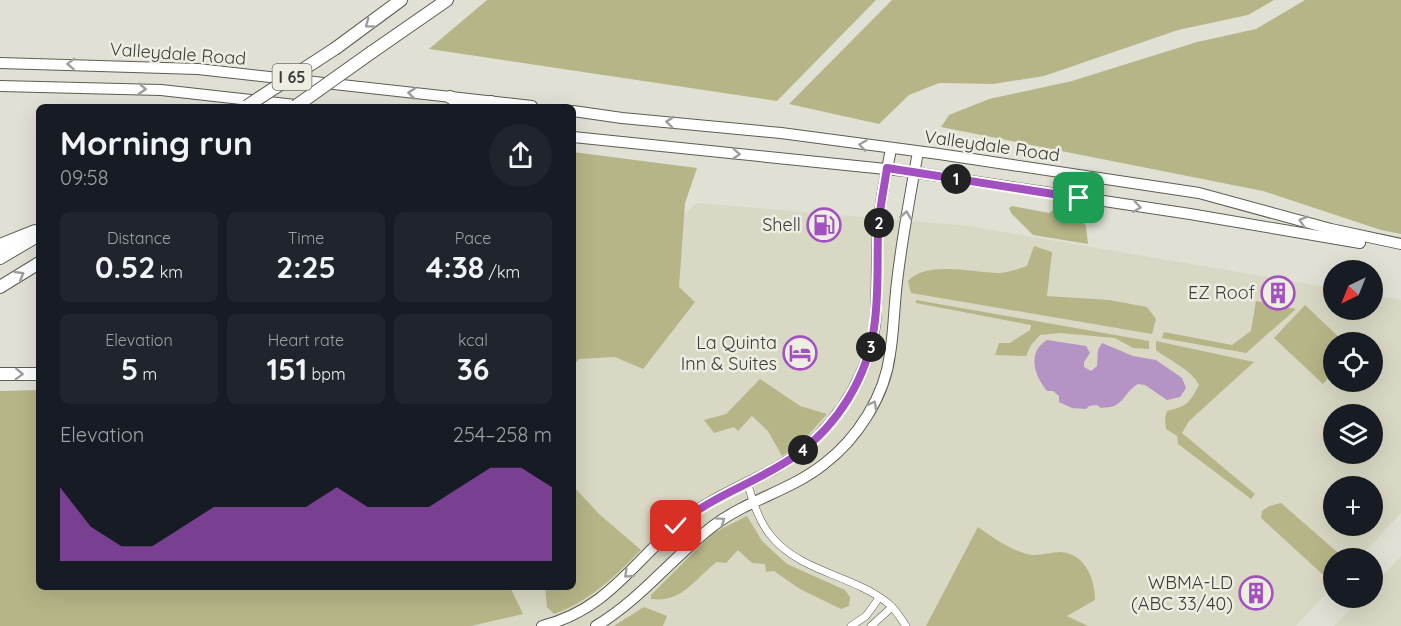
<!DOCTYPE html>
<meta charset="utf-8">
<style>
:root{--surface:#171b24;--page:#20242c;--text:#f1f3f6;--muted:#9ea1a6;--accent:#a351c1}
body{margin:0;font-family:Quicksand,sans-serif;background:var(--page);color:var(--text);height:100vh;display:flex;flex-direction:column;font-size:22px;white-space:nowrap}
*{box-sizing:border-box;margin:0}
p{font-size:20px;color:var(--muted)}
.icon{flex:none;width:33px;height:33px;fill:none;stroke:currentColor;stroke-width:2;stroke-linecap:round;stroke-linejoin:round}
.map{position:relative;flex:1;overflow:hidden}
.drawer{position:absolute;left:36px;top:104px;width:540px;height:486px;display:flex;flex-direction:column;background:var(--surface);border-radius:9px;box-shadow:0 6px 24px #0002}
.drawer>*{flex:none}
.needle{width:39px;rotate:223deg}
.buttons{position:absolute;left:1323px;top:260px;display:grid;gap:12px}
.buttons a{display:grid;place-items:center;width:60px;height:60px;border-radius:50%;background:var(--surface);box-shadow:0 6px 24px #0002;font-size:30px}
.pin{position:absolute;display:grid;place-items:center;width:51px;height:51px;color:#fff;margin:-26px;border-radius:12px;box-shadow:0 3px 9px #0006}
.km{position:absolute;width:30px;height:30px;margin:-15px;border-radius:50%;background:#222;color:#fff;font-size:16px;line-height:30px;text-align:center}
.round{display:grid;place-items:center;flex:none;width:63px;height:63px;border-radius:32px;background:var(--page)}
.head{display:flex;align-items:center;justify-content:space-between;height:102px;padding:0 24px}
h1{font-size:33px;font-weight:700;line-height:45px}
.stats{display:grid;grid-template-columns:repeat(3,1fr);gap:9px;height:102px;padding:6px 24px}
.stats div{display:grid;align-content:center;border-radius:9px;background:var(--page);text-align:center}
.stats b{font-size:30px;font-weight:700}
.stats small{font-size:16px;font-weight:400}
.stats p{font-size:16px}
.chart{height:168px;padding:12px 24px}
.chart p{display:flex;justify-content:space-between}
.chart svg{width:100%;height:108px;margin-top:6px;fill:var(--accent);opacity:.7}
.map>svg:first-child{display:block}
</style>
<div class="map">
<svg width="1401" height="626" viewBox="0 0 1401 626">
<rect width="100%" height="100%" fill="#e0e0d4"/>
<g fill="#d8d8c4" fill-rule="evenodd">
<path d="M697,203L968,226L1333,288L1334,309H1372L1373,295L1401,300V513L1359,558H1334L1333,586L1296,626H0V516L39,586H573V314ZM1334,342H1372V381H1334ZM1334,414H1372V453H1334ZM1334,486H1372V525H1334Z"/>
<path d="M1401,556V626H1334L1362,597H1372L1373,586Z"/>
</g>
<g fill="#b6b587">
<path d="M487,0H876L777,101L429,49Z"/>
<path d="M892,0H1274L1248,15L1178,30L1044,76L993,84L939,83L909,95L879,124L789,104Z"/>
<path d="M1305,0H1401V234L1381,230L1263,191L941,127L949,115L989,99L1072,81L1197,42L1256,29Z"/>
<path d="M573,152L697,168L685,203L679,287L695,302L643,369L615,357L579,359L573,365Z"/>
<path d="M1063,202L1079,208V216L1086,226L1088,244L1033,235L1011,213L1009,208L1012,206L1049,213Z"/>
<path d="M1034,246L1052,252L1047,296L1109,300L1147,307L1156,319L1152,334L911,293L908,281C927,260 974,273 999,273C1008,273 1018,269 1027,266Z"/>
<path d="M916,300L1149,341V349L1133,348L1115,338L1060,333L1040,335L1031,345L1026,356L995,355L999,343H1010L1030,330L1031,325L916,303Z"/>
<path d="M1256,301L1296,309L1246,353L1162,338L1164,332L1232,345L1251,331Z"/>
<path d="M1305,305L1344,342H1334L1333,372L1323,384L1274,338Z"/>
<path d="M1156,341L1254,362L1189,421L1182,433L1255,494L1251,499L1178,444L1177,436L1166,429L1165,418L1167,411C1188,406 1189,403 1199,385C1191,369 1170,361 1156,350Z"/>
<path d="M760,379L800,406L827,414L803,441L782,456L768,431L752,416L738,431L734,427L714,433L704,420L726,414Z"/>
<path d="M39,390V586L510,587L523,614L471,626H0V391Z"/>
<path d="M573,486L599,514L641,550C615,576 589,602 554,614L547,607L545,587L573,586Z"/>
<path d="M1281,503L1344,558H1334L1333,584L1261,518L1262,511L1269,506Z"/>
<path d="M747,516L762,541L787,564L845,590L850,597L849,606L841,609L800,589L774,571L766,572L765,564L752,563L738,550L726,563L717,562C694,579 683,603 651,599V595L713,533Z"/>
<path d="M978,527C993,538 1009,549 1027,554C1037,557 1050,552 1060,552C1085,553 1095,579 1095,600L1067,616L1088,626H926Z"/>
<path d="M644,607L667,616L663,626H614Z"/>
</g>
<path fill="#b693c5" d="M1047,340L1086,346L1090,353L1084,362V367L1091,371L1097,366L1098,350L1102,343L1133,356L1156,360L1182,378L1186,388L1180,397L1167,400L1145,385L1138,384C1128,389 1125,400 1116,405C1111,408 1106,407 1101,408L1097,405L1089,406L1086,409L1072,408L1059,402V396L1053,391H1047C1035,376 1026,353 1047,340Z"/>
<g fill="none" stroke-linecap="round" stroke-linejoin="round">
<defs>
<g id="street">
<path d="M747,482C753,502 759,522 772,537C802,573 854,575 889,604C896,610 901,619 906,626"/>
<path d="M851,626L866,616L879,598"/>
<path d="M871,626L892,607"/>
</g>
<g id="secondary">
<path d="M0,63L198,69L532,106"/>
<path d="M0,86L161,90L304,106"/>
<path d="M573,111L622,118L781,133L939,154L1199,193L1331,229L1401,244"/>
<path d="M573,137L905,171L1190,214L1360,243"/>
<path d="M542,626C610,609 634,559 685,519C722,490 769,478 805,448C842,417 869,372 875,324C878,293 876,261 878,229C880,202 886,175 891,149"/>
<path d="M596,626C641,599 672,558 713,526C747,500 790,491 824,464C857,439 885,396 890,354C894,330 894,306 897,282C902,238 910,195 918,152"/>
</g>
<g id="highway">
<path d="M336,48L401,0"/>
<path d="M372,52L447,0"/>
<path d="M450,97L465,106"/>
<path d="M481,106L491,102"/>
<path d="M0,245L35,231"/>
<path d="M0,258L39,235"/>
<path d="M0,287L39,263"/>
<path d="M0,374H39"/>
</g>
</defs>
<use href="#street" stroke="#5d5d53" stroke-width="8"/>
<use href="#secondary" stroke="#5d5d53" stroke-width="12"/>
<use href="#highway" stroke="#5d5d53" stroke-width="14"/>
<use href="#street" stroke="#fff" stroke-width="7"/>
<use href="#secondary" stroke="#fff" stroke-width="10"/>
<use href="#highway" stroke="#fff" stroke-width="12"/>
<defs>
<g id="highway-bridge">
<path d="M247,106L336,48"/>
<path d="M296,106L372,52"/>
</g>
</defs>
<use href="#highway-bridge" stroke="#5d5d53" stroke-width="14" stroke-linecap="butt"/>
<use href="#highway-bridge" stroke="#fff" stroke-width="12"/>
</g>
<defs><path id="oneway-chevron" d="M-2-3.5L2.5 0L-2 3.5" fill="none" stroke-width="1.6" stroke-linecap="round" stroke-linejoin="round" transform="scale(1.5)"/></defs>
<g stroke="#9e9e9c">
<use href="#oneway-chevron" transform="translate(369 24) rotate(144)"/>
<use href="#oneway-chevron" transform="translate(71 64) rotate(-178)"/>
<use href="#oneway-chevron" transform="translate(142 89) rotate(4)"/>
<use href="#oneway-chevron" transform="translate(412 93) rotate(-174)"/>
<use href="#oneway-chevron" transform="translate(670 122) rotate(-174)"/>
<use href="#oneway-chevron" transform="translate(863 145) rotate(-172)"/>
<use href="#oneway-chevron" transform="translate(736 154) rotate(5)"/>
<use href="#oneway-chevron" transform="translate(1137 207) rotate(8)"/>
<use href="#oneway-chevron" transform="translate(906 215) rotate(-81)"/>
<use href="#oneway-chevron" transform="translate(1303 221) rotate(-163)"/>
<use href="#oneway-chevron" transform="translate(20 275) rotate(-31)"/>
<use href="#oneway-chevron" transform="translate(19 374) rotate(2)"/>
<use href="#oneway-chevron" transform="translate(873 405) rotate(-61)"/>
<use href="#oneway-chevron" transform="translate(721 521) rotate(-34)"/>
<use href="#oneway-chevron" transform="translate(628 574) rotate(136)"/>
</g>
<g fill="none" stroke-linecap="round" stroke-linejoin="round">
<defs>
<path id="route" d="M676,526C713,495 759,482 798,454C838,424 867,378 874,328C879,296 877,264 878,232C879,211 884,189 887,168L1079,198"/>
</defs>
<use href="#route" stroke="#fff" stroke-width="12"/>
<use href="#route" stroke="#a351c1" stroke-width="8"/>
</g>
<defs>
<symbol id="fuel-ring" viewBox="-11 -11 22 22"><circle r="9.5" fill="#edede1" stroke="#a351c1" stroke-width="1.5"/><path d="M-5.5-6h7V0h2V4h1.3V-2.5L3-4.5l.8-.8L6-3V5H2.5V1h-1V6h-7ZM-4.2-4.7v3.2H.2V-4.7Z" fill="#a351c1"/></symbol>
<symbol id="building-ring" viewBox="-11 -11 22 22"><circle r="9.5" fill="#edede1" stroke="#a351c1" stroke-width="1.5"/><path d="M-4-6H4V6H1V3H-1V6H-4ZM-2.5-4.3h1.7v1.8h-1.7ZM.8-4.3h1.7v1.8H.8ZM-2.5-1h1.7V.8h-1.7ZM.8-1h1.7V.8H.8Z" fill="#a351c1"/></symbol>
<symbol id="hotel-ring" viewBox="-11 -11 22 22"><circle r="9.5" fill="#edede1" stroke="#a351c1" stroke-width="1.5"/><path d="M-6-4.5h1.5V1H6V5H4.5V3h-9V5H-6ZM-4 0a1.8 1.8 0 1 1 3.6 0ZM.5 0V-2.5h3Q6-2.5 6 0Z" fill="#a351c1"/></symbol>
</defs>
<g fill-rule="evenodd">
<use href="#fuel-ring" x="805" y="206" width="38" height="38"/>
<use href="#building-ring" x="1259" y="274" width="38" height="38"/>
<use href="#hotel-ring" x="781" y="334" width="38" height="38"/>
<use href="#building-ring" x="1237" y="574" width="38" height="38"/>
</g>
<g text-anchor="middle" stroke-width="5" stroke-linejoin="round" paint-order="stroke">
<rect fill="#edede1" stroke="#71716b" stroke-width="1.5" x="272.5" y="64" width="39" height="26" rx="4.5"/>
<g font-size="16" font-weight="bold" fill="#3c3c38">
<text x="292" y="83">I 65</text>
</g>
<g font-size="18" fill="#3c3c38" stroke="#edede1">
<text transform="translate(178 54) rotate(4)" y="6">Valleydale Road</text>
<text transform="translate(992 146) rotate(8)" y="6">Valleydale Road</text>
</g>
<g font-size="18" fill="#3c3c38" stroke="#edede1" text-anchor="end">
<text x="801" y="231">Shell</text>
<text x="1255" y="299">EZ Roof</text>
<text x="777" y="349">La Quinta<tspan x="777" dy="21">Inn &amp; Suites</tspan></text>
<text x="1233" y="589">WBMA-LD<tspan x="1233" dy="21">(ABC 33/40)</tspan></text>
</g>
</g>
</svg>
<div class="buttons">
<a><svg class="needle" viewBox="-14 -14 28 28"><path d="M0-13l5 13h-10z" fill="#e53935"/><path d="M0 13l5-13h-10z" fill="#9ea1a6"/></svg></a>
<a><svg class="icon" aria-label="locate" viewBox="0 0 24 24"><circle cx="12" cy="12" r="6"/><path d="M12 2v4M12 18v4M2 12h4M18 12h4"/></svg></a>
<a><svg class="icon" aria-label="layers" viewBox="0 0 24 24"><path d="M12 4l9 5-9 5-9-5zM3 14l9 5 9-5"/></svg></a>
<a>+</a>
<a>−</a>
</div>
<div class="pin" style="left:1079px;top:198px;background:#1e9e55"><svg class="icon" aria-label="arrive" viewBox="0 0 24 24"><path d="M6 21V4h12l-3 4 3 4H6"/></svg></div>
<div class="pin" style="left:676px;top:526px;background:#d93025"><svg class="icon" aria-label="check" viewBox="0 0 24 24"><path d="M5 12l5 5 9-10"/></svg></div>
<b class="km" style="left:956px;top:179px">1</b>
<b class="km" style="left:879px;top:223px">2</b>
<b class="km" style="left:871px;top:347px">3</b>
<b class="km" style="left:803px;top:450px">4</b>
<section class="drawer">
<div class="head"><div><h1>Morning run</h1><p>09:58</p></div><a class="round"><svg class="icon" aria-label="share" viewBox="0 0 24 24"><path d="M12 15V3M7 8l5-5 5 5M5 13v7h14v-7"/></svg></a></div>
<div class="stats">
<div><p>Distance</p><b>0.52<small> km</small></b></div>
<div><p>Time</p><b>2:25</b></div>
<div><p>Pace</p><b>4:38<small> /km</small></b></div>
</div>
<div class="stats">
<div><p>Elevation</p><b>5<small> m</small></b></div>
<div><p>Heart rate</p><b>151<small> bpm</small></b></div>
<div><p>kcal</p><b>36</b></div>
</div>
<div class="chart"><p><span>Elevation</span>254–258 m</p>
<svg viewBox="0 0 160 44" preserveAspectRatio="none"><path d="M0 44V14L10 30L20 38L30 38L40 30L50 22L60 22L70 22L80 22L90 14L100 22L110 22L120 22L130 14L140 6L150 6L160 14V44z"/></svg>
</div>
</section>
</div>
